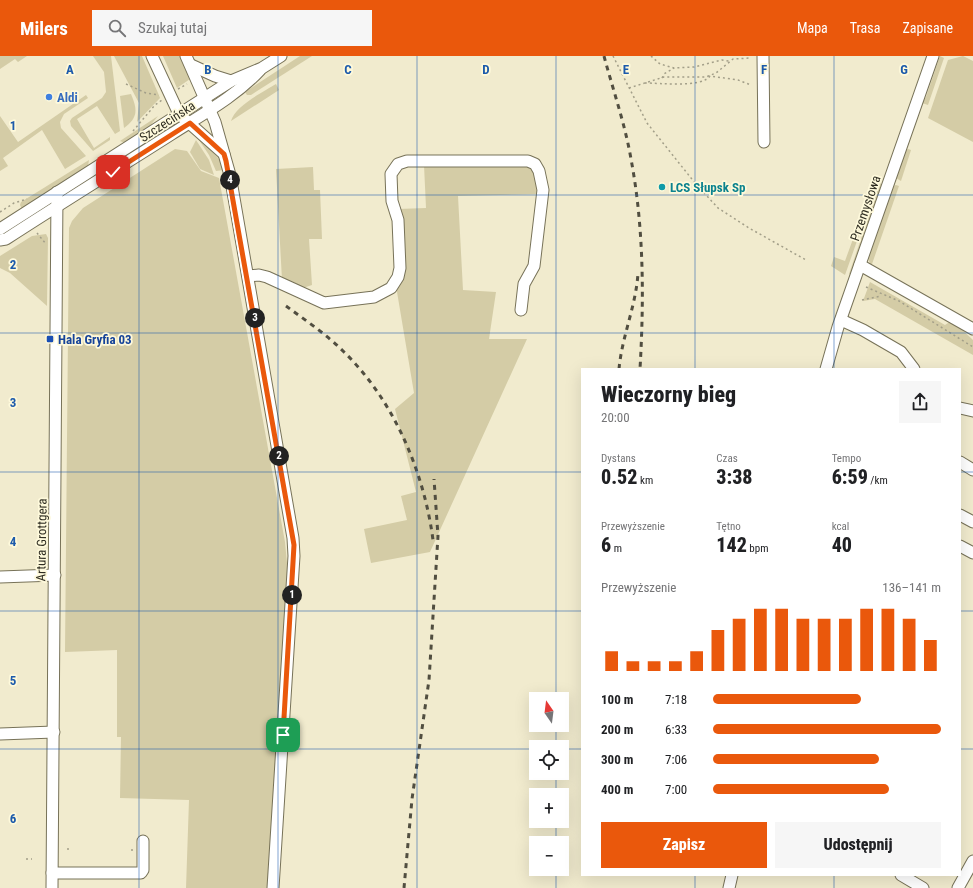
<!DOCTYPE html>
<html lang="pl">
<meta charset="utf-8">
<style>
:root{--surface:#fff;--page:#f6f6f6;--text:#202124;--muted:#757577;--accent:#ea580c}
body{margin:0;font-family:"Roboto Condensed",sans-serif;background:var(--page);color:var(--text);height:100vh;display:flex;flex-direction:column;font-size:15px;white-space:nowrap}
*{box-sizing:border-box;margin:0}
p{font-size:13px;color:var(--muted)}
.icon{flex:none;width:22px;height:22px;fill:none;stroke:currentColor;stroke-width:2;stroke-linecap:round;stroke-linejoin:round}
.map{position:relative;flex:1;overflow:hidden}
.sheet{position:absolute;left:581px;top:312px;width:380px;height:508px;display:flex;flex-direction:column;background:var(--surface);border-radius:0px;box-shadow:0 4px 16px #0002}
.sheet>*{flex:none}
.needle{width:26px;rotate:346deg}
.tools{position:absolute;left:529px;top:636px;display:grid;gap:8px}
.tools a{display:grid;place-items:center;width:40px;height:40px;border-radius:0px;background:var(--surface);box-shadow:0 4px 16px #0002;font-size:20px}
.pin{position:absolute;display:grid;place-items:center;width:34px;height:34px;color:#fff;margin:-17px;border-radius:8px;box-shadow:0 2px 6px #0006}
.km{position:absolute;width:20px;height:20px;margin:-10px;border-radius:50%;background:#222;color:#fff;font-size:11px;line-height:20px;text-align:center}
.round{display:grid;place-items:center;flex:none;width:42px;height:42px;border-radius:0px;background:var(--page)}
.overview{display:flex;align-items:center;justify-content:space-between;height:68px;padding:0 20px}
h1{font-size:22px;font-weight:800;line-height:30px}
.figures{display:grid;grid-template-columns:repeat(3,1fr);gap:6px;height:68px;padding:4px 20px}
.figures div{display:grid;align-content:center}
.figures b{font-size:20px;font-weight:800}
.figures small{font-size:11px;font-weight:400}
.figures p{font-size:11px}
.chart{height:112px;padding:8px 20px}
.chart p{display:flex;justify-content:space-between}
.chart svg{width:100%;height:72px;margin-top:4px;stroke:var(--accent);stroke-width:6}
.primary-button{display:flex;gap:8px;margin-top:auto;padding:8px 20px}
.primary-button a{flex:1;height:46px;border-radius:0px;background:var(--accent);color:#fff;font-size:16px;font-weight:800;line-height:46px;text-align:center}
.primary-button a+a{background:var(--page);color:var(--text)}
ul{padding:0 20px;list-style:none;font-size:13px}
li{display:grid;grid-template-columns:64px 48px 1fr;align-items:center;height:30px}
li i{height:10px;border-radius:5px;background:var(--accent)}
header{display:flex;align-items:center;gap:24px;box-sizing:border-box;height:56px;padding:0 20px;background:var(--accent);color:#fff}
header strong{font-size:19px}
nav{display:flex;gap:22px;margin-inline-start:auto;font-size:14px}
.search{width:280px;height:36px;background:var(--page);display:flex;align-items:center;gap:10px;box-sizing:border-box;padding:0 14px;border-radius:0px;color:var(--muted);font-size:15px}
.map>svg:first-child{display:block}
</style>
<header>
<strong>Milers</strong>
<div class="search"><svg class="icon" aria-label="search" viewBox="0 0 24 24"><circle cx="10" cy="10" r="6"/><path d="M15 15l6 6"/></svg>Szukaj tutaj</div>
<nav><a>Mapa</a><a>Trasa</a><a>Zapisane</a></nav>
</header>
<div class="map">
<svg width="973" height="832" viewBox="0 0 973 832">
<rect width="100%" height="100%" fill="#f1ebce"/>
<g fill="#d4cca6">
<path d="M0,0H27L18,6L15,3L0,13Z"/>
<path d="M93,0H111L120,75L115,78L97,50L77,63L94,92L110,81V84L93,95L71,70L70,65L72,62L102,42L106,36L104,16Z"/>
<path d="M114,0H142L158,37L160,42L137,66L139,47Z"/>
<path d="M163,0H180L190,23L177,32Z"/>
<path d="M300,0H312L251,39H247L245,36Z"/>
<path d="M940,0L944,2L928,49L922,47L926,41Z"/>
<path d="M963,0L973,5V86L928,62L948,4Z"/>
<path d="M276,28L279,34L231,65C235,50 263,36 276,28Z"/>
<path d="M131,38C137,53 139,61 124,72L120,40Z"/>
<path d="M86,39L88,42L64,58L60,66L61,72L86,100L65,113L42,74L3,102L8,110L0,115V60L18,86Z"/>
<path d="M158,60L149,71L125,87L120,85Z"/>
<path d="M198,80L220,104L224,114L216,115L209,99L197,81Z"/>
<path d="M196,84L209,104L214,119L200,113L190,96Z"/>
<path d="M175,93L187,95L201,115L219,122L285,486L288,517L274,723L269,832H186L189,744L120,742L121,681H117V594L65,596L69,172L72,165L83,152Z"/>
<path d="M908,93L911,94L901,125L896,122L905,94Z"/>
<path d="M89,104L88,110L22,153L20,149L21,146Z"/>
<path d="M424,109H524C539,114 538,124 539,138L458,140L463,234L496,236L489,283H527L430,496L371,507L364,473L407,464L401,440L416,436L395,353L414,337L396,230L398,153L426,152Z"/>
<path d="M313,111L314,134H320L322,183H309L312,229L300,233L282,224L276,113Z"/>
<path d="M880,127L882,130L851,219L849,218Z"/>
<path d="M896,129L899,130L871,211L868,202L893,130Z"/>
<path d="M865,150L869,151L845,219L831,210L834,201L845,205Z"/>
<path d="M46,178L48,182L47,250L10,217L0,212V200L32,180Z"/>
<path d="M870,226L945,269L951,265L955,267L973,284V299L875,243L863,245Z"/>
</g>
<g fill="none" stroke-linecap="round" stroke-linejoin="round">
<defs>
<g id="minor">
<path d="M152,0L179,58L224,98"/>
<path d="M186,0L215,66L230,119L293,482L294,500L273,832"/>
<path d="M763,0L764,86"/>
<path d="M191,9L215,20L231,25"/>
<path d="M0,173L231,25L262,12L281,0"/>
<path d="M0,184L6,183C60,148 115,114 170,79C201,59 235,41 260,14"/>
<path d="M860,209L973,273"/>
<path d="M248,220L259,219L267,221L324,247L374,241L391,232L398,221L400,212L398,164L392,145L391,118L398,108L407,105H528L535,108L539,115L543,134L534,210L524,228L521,254"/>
<path d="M841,264L863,274L901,296L914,313"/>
<path d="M826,313L838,271L933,0"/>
<path d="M960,352L973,355"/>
<path d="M960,406L973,414"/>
<path d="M960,459L973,466"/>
<path d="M960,490L973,497"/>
<path d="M0,521L55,519"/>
<path d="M0,678L54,676"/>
<path d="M52,817H141L143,814V785"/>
<path d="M901,819L923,832"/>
<path d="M52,832L57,136"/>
<path d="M729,832L732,819"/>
<path d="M958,832L973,805"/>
</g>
</defs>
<use href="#minor" stroke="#777258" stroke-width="13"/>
<g stroke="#a39f89" stroke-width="1.5" stroke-dasharray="2 3" stroke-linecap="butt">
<path d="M613,0L647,67L695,127L718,152L749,172L806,204"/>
<path d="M651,0L660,8L674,12L694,11L722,4L729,5"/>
<path d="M662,22L664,18L674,12"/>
<path d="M645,27C659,27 702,32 710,20L738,24L751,29"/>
<path d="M126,28L146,37L159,39"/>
<path d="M629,32L664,21H706L716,17L733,3L750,2"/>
<path d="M178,33L187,28"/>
<path d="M133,75L155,49L162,44"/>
<path d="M0,156L14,147L27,143"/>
<path d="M37,177L46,188"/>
<path d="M866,231L899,245L973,291"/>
<path d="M862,244L881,240"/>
<path d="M67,793H70"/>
<path d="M132,793V795"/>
<path d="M26,803H32"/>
</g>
<use href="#minor" stroke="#fff" stroke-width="11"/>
<g stroke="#514e40" stroke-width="3" stroke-dasharray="5 5" stroke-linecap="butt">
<path d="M604,0C613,34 625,68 631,103C644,172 644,243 640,313"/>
<path d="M286,250C305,264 326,278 343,295C393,343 424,415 433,484"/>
<path d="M619,313C622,280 636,250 638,217"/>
<path d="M404,832L412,743L429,624L438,480L434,423"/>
</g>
</g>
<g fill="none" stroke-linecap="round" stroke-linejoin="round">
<defs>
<path id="route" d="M113,116L190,67L224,98L226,105L294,489L283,679"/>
</defs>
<use href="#route" stroke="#fff" stroke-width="8"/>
<use href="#route" stroke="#ea580c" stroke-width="5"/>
</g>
<path fill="none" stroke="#1c5aab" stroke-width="1" stroke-opacity="0.55" d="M139,0V832M278,0V832M417,0V832M556,0V643M695,0V313M834,0V313M0,139H973M0,277H973M0,416H582M960,416H973M0,555H582M960,555H973M556,669V691M0,693H536M562,693H582M960,693H973M556,717V739M556,765V787M556,813V832M695,819V832M834,819V832"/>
<circle fill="#3f7fe0" stroke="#fef9db" stroke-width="1.5" cx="49" cy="41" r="4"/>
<circle fill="#0f9aa8" stroke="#fef9db" stroke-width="1.5" cx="662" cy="131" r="4"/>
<rect fill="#1a4fb4" stroke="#fef9db" stroke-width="1.5" x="46" y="279" width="8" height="8" rx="2"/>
<g text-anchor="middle" stroke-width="3.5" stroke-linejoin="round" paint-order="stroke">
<g font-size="13" font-weight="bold" fill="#366cbe" stroke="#fef9db" text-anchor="start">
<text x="57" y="46">Aldi</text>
</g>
<g font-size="13" fill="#2f2d22" stroke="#fef9db">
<text transform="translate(167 65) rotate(-33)" y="5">Szczecińska</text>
<text transform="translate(865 152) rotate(-71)" y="5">Przemysłowa</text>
<text transform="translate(41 484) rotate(-89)" y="5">Artura Grottgera</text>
</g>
<g font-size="13" font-weight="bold" fill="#0d838f" stroke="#fef9db" text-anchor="start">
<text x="670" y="136">LCS Słupsk Sp</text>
</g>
<g font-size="13" font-weight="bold" fill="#164399" stroke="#fef9db" text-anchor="start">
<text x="58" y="288">Hala Gryfia 03</text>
</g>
</g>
<g font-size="13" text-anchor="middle" font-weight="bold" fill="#1c5aab" stroke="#fef9db" stroke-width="3.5" stroke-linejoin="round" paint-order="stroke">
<text x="70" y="18">A</text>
<text x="208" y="18">B</text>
<text x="348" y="18">C</text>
<text x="486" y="18">D</text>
<text x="626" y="18">E</text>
<text x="764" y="18">F</text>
<text x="904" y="18">G</text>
<text x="13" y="74">1</text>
<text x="13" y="213">2</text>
<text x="13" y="351">3</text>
<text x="13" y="490">4</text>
<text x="13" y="629">5</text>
<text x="13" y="767">6</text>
</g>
</svg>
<div class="tools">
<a><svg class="needle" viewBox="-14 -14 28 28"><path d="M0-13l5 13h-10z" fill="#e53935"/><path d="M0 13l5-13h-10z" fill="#757577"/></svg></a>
<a><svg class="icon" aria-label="locate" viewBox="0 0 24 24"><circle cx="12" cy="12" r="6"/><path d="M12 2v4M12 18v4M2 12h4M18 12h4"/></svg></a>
<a>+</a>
<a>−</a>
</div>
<div class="pin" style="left:283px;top:679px;background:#1e9e55"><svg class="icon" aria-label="arrive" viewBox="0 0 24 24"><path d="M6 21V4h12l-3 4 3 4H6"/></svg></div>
<div class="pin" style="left:113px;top:116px;background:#d93025"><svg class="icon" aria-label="check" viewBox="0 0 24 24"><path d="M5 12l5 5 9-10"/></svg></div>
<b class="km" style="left:292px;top:539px">1</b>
<b class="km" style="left:279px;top:400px">2</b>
<b class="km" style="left:255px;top:262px">3</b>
<b class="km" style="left:230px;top:124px">4</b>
<section class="sheet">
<div class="overview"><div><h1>Wieczorny bieg</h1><p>20:00</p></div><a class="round"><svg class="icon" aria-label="share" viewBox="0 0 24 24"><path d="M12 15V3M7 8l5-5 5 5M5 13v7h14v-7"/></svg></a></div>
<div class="figures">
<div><p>Dystans</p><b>0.52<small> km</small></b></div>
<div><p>Czas</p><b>3:38</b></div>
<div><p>Tempo</p><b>6:59<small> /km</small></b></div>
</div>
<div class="figures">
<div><p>Przewyższenie</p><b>6<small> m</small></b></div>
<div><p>Tętno</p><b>142<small> bpm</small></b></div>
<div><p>kcal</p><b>40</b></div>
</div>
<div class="chart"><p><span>Przewyższenie</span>136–141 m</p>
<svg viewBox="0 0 160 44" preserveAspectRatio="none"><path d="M5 44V32M15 44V38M25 44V38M35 44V38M45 44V32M55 44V19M65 44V12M75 44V6M85 44V6M95 44V12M105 44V12M115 44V12M125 44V6M135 44V6M145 44V12M155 44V25"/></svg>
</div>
<ul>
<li><b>100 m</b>7:18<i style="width:65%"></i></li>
<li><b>200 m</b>6:33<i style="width:100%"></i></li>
<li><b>300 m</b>7:06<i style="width:73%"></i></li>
<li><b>400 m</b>7:00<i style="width:77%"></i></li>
</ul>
<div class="primary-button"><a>Zapisz</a><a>Udostępnij</a></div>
</section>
</div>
